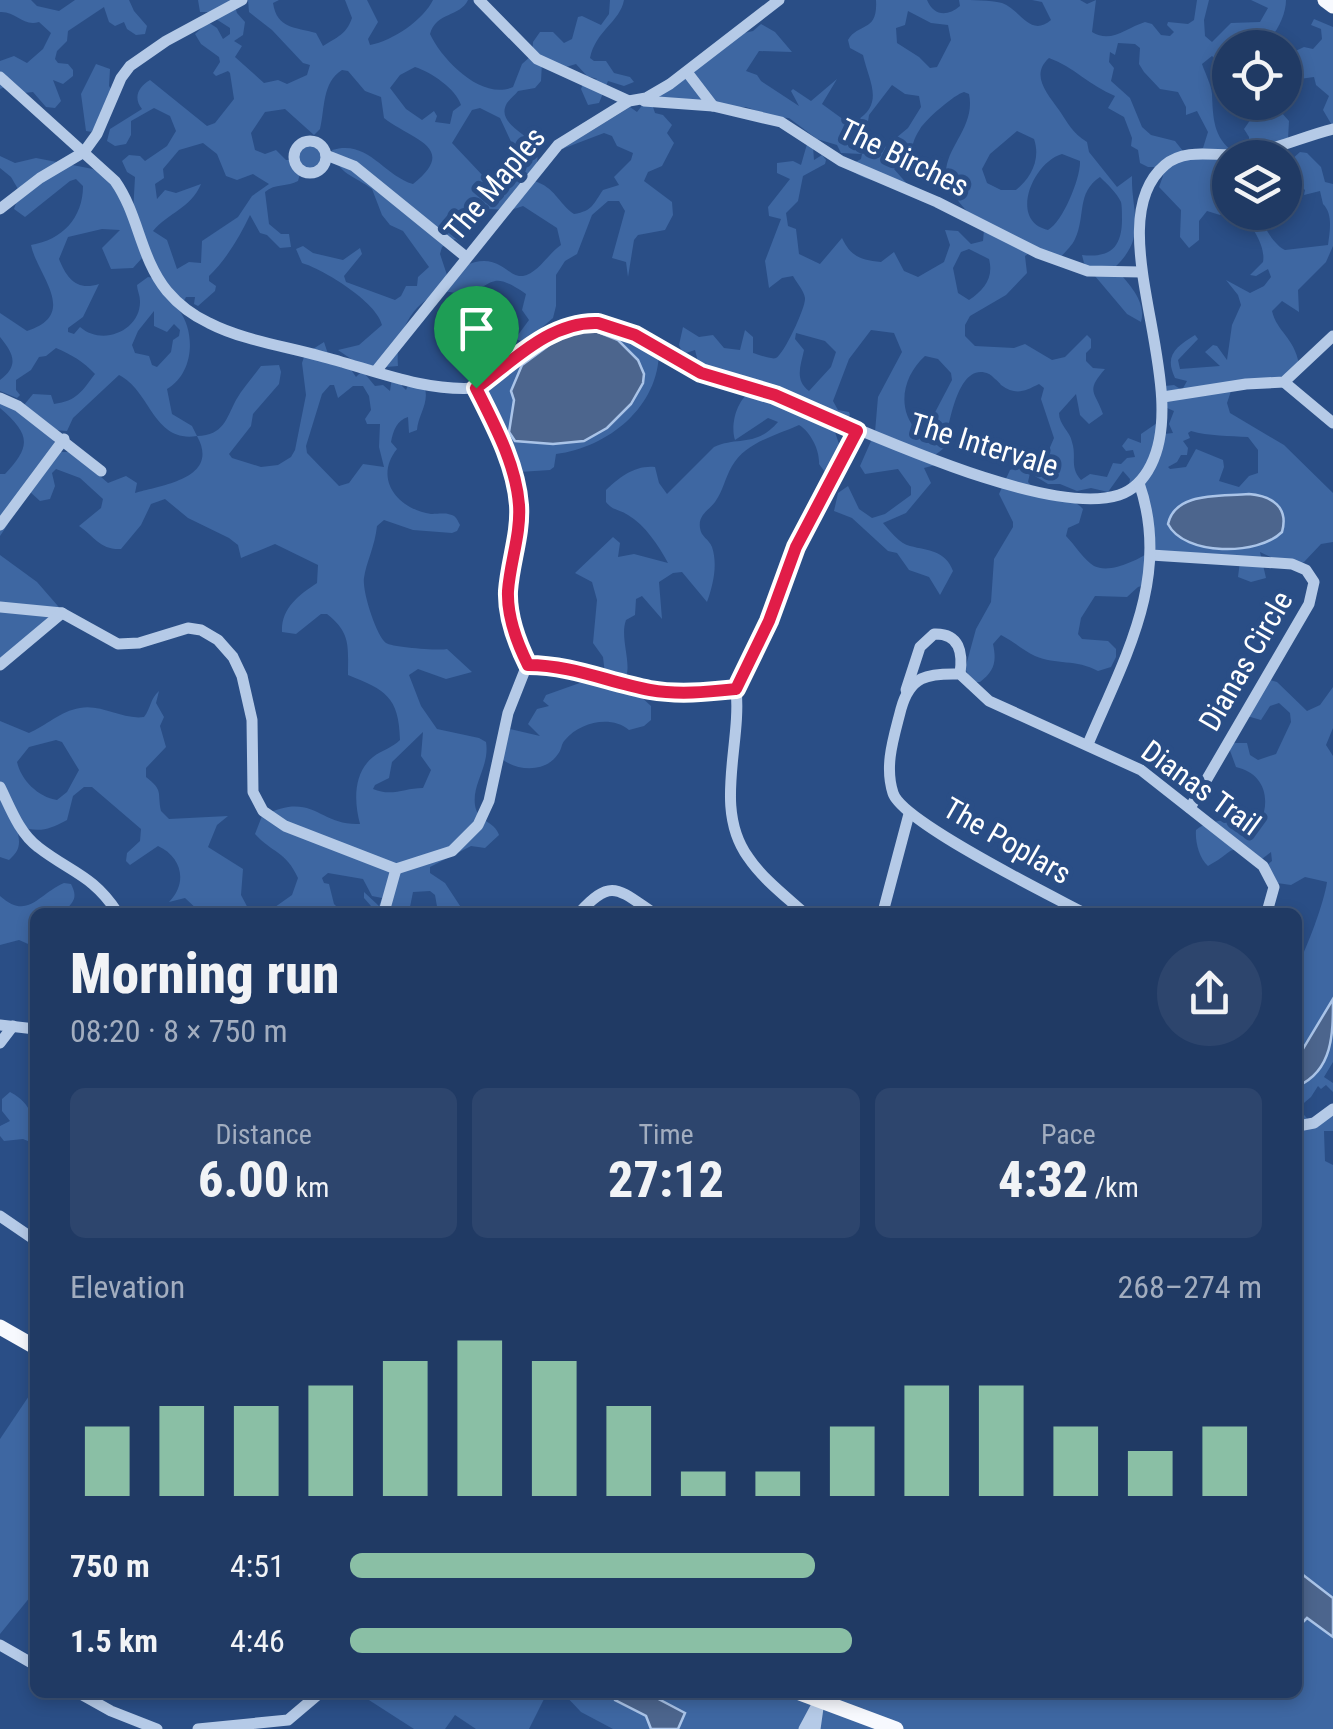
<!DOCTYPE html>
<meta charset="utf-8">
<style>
:root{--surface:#203a64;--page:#2d456d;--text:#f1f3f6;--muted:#a2adbf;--line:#3d5478;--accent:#8abfa5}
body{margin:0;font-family:"Roboto Condensed",sans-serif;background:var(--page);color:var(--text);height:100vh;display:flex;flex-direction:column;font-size:38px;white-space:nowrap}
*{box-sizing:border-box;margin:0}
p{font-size:32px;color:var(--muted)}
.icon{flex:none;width:55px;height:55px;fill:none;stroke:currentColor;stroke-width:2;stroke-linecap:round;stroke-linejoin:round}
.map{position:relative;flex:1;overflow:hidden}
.panel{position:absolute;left:30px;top:908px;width:1272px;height:790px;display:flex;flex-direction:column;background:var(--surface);border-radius:15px;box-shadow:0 5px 15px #0003,0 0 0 2px var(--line)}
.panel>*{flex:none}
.tools{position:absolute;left:1212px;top:30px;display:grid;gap:20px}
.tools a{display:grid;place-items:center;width:90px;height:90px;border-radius:50%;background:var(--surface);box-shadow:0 5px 15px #0003,0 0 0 2px var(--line);font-size:50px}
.pin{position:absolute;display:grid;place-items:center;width:85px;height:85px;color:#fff;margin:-102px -42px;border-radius:50% 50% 50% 0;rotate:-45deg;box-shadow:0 0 10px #0007}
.pin .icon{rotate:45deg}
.round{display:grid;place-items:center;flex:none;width:105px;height:105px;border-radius:52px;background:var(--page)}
.summary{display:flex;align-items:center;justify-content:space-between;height:170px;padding:0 40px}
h1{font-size:55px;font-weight:800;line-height:75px}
.stats{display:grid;grid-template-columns:repeat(3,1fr);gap:15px;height:170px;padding:10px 40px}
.stats div{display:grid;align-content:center;border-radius:15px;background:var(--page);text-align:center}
.stats b{font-size:50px;font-weight:800}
.stats small{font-size:28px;font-weight:400}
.stats p{font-size:28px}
.chart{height:280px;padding:20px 40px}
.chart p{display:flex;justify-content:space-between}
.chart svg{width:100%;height:180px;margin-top:10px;stroke:var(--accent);stroke-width:6}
ul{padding:0 40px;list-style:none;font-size:32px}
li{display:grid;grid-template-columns:160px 120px 1fr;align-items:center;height:75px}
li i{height:25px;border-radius:12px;background:var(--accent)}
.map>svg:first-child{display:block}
</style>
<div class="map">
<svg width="1333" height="1729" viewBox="0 0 1333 1729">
<rect width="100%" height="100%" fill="#2a4e86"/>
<g fill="#3e67a2" fill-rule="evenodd">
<path d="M0,0H31L37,6L59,11L75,0H129L134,11L147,26L145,34L136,35L127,29L124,22L115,26L109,22L104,7L68,31L67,41L57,51L55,59L58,63L68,64L73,70V76L63,84L53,80L61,101L55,108L46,107L33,92L24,93L9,85L0,89V61L14,56L27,63L43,49L51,33L39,22C23,27 16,11 0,12Z"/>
<path d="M198,0H233L237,13L245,22L243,35L234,41L242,46L235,57L264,83L278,80L287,84L307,75L310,65L303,63L272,30L249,12L248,0H279L273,3C277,29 295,27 316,33L323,46C337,37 346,35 352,18L345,0H367L378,22L368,39L370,45C393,41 424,19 433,0H468C460,17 436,12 430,34C442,60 482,101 513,87L522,64L532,55L533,42L540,32H553L564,43L572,39L578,17L582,16L601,25L609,14L610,0H624C620,22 596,30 590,58L594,61H606L614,73L630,77L634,82L624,86L608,81L599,103L588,105L581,89L583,84L597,79L587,76L576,64L566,67L542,63L541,81L535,88L518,91C515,95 510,99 507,103C495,124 529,133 536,148C540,158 535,170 534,181C555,187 558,203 574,214C593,211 593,204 603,190L619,185L614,177L631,160L633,153L617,146L612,136L604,133L562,149L630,107L637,112L644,103L740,34L753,31L761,24L775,32L792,52L759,51L746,71L757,75L761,81L799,106L791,91L793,89L811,101L837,79L822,104L844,120L856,121C885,103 869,82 863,55L850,48L848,40C859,22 878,33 876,0H927C934,16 947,17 960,6L959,0C973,0 989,0 1002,3C1021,10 1030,38 1051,20L1042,2L1032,0H1080L1087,4L1096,0L1092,32C1111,44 1126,28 1145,22L1152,24L1161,35L1170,36L1174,32L1167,25L1168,22L1188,24L1194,20L1197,0H1209L1204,20L1205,36L1212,42L1231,23L1260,22L1268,8L1251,0H1286C1286,17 1273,43 1256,47C1249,49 1238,47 1230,48V58L1222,65L1212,56L1202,64C1205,73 1211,84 1212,94C1213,117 1213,138 1234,152L1230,158V212L1220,215L1207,211L1199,221V240L1189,248L1180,237L1181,210L1159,187L1163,176L1161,167H1148L1140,163L1138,150L1131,146L1132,138L1124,117L1108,108L1115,96C1090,86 1074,67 1049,58C1030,75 1047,93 1059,110C1068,123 1072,133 1087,142L1089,152L1117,187L1132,176C1131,213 1148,236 1115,267C1127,283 1147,300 1141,322L1127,314L1084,263L1082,255C1110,258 1122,248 1122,219C1122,215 1122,206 1121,202C1117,193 1107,184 1100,177C1076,193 1086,216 1075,239C1072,246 1064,253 1059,259L1032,251L1025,256L1027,273L1006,295L970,316L965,325V336L975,346L1014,348L1025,344L1052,360L1065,357L1087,335L1091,339V348L1086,353V361L1093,368L1105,369C1085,392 1095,391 1103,414L1089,424L1080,415L1076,394L1059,413C1059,425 1070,431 1072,442C1077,457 1069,467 1081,480L1090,474L1107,477L1113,463L1121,464L1127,458L1135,457L1133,450L1126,451L1122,446L1128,438L1141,443V434L1157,423L1164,434L1173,433L1169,424L1174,411L1167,408L1165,386L1174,385L1182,390L1187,381L1175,378C1164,355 1176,347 1195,335L1198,339L1178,360L1180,369L1220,366L1205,352L1213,345L1217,346L1227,360L1232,325L1241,305L1238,295L1226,280L1250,293L1264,286L1271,277L1268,269L1256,276L1250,275L1263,262C1266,246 1251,223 1239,213H1261C1261,224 1274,245 1285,250L1328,245C1330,230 1333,214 1323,204L1320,191L1304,195L1305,190L1297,183L1291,160L1300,152L1307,153L1321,167L1325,182L1333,184V246L1326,262L1298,290L1299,312L1282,301L1272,311C1277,332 1294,337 1299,364L1286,376L1233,385L1227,403L1230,413L1284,445L1333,493V542L1321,544L1304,562L1292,567L1260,552L1266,578L1251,582L1238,577L1240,561L1156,559L1149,584L1138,587L1127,597L1095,596L1081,618L1078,634L1082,639L1108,641L1116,649V657L1111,667L1098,671C1076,659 1056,665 1035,656C1023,650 1013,641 1001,635L993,644C997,662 994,671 980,682H973L965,669L976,629L991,602L994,559L1013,527V522L999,494L1010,470L1022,466L1036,467L1045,459L1054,438L1041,399L1044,388L1039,384C1025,391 1016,396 1001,385C1001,384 990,374 989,374C956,359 948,433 944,448L934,456L939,464L924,468L931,483L906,513L883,523C890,531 900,544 910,546C929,551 945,550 953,571L940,595L929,577L909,570L897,553L888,551L852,518L834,511L838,493L848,486L859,509L872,518L885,514L911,495V487L898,469L865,474L860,466L875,432L878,397L902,352L894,333L871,330L849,359L833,401L838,410L849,412L850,415L835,432L839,444L848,451L828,476L819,464C820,451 811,432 799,425C775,436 746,442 732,466C725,478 723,491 715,502C708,511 698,515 700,528C701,537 709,539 712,547C718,565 713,585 707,602L682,572L673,573L659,582L662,619L642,596L636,599L635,615L626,620C619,639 634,667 624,681L651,706V720L644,726L629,730C611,715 580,722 565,740C561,744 562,749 558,754C546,773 517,771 502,759L510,729L540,736L528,724L537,709L549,706L543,701L546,695L605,674L603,657L593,643L597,600L592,582L575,573L613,537L620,543L618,557L634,554L668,563C659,546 645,525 628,515C619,509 613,511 606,502V490C620,477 635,465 655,467L659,483L667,494L714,447C739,436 755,448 778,422L768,418L735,440C730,425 737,399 751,392L731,376L700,370L695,350L683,354L679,345L683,327L699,337L713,335L724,348L740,350L745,330L753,337V353C757,354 772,360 776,358C784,354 806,307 805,298C804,291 797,283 793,276L782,278L769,288L765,261L781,219L769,216L768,207L790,179L777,173V163L793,161L801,165L807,144L813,147L814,160L822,155L826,160L825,164L803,176L798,201L786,213L788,226L796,229L799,254L820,264L842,238C851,257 861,260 881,262L894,252L904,271L918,277L944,262L950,245L945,230L958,231L971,244L983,241L984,230C972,214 956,204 949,185C935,154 977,131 969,94L964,92C955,94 925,120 920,129C906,150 921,148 894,169L908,185C888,184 868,182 852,171V164L861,159L862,154L841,153L837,145L817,139L789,118L774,117L746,107H653L655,113L663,115L672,125L667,133L674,143L662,166L648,172L644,181L672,202L673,215L665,230L638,235L634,240L628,277L626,262L612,258L625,211L619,201H608L592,215L577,254L565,261L556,275V306L553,318L525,342L515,339L529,320L522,310L526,294C487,267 496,289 461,293C455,294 450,291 445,292C413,298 395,335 398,366L374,368L365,374L375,386L383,385L390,391L392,378H401L402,386L406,390L409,383L425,389C429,403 418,416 417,430L409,433L408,417C397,420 393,431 391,442L397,449C373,479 398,509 431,514C433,514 446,513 448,514C457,516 456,518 460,525L457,531L452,533L413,530L384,520L377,526C375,546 366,563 364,578C362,591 376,635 386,643C391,647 439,651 447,649L472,672L446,679L418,669L409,675L421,706L437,729L479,738L486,742C490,766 472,783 475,805C477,822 495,821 499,835L485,848L471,846L430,867V873L445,883L464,912H438L435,895L430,891L413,892L409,912H365L362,906H371L364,898V892L379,906L382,898L372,896L363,879L328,873L322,878L324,883L329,884L334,904L342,912H332L319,906L312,912H268L292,895L298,878C286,851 272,853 255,834L262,816C314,790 318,826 360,824C354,802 353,773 373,757C382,750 392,748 400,740C399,696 385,690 348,675C348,646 351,633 327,614H321L296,634L282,632C281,608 299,595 317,583L318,565L275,544L241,558L238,545L229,538L188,518L165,499L151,504L141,525L121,549C100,550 95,537 79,526L101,508L103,499L80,478L56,469L52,473L55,486L50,499L40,501L29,491L8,517V524L0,536V474H5C31,446 31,435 0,408V400L24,405L33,394L51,395L54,404C77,401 82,391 95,374C83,361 72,355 56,348L46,356L39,357L31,370L16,380V390L20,395L17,398L0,391V380C20,365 13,353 0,337V313L27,331C80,314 37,275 31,245C62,240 83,218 83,186L76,179L70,181L25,217L14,209L16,203L42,182L18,189L11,177L0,168V156L15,163L36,158L93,169L109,179L133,213L135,177L127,172L122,161L129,155L140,156L145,161L167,146L176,131L170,116L154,108L131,121V135L126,144L115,146L107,141L110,129L142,109C133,98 138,87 150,80L207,126L215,123L234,99L230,73L228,71L216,76L213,73L220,62L219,57L201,44L195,34L208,22L217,28L223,39L230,34V28L216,19V12H200ZM908,11L931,23L948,25L951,40L937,67L930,68L919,57L897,43L896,28L905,25ZM1118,43L1135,44L1140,48L1139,64L1144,72L1160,89L1178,92L1186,107V115L1197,111L1208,132L1203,148L1183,151L1175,141L1151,135L1142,127L1130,98L1111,81L1114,68L1109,62L1110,52L1115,55ZM415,67C431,72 456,89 461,105L453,111L450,124L435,122L437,116L434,111L422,120L406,109L390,88L400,75ZM342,70L348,71L365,91L381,97L384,118C410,139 460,147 413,184C383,175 368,139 332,150C337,174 355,176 372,189L382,215L390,225L403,231L429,267L418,277L417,286H406L401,296L395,300L346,282L344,276L362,254L360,248L343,260L313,253L303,246L296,249L302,263C323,269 377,302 382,325L359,345L338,350L354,361L360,373L356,377L350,368H342L328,354L324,342L305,354L302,363L306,395L295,450L291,457L278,465L261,467L232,458L229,454L251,426L253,414L279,384L281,372L279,365L261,366C253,377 243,388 236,400C226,419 224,435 197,436L192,426L172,414L167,389C194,373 196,333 179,310L186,297H195L194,304L198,306L215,291L216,286L209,281V276C226,260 240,236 250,215L260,233L267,235L280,248L291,247L289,234H281L269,224L265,192C275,183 288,187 298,181L301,170L311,173L321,169C330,156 325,141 307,142L299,146L294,160H286L276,150L265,154L255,150L251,133L265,112L285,109L314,135L320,129C325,109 322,82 342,70ZM892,85L905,94L919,96L921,107L908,128L878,153L873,135L867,128L869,115ZM480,108L500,118L514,148L512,167L495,179L485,178L452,143L472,110ZM1017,131L1034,139C1041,159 1031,178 1016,190H1001L987,183L982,169L990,154ZM203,143L217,154L226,176L237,180L253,174L269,184L252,196L238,217L202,241L201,263L189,262L177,269L167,240L153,231C168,213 191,208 201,184L176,193L165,190L157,199L155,184L164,178L163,169L179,150ZM1062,154L1080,161C1081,177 1063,222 1048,230C1008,221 1033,162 1062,154ZM523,206L557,228L561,245C549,253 537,274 523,276C513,277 509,270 501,266C482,254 464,266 447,275L440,254L442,247L455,239L462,243L456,229L462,224L478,226L480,215L488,209L511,210ZM102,229L120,230L102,248L111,269L133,268L143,257L154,278L148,277L137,285C137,290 140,295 140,301C141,330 103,347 80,327L74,334L68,332V328L83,317L99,284C77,291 67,279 59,259L68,237ZM969,249L989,259C994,278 984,290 969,300L958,293L953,268L961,252ZM154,311V326L167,332L174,324L180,330L179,336L173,340L171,352L157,367L152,365L149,356L135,353L132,345L138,331ZM796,333L825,341L836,352L831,367L809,391C794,380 801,365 804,350L795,339ZM925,356L938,359L951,373L952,380L931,420L917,431C896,408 903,376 925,356ZM119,375C151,391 153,443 197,436C221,479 160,485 135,493L137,483L126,476L108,483L72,452H61L49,434L54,430L67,431L73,418ZM330,385H334L338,398L353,386H363L369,396L371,410L365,419L367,424H380L379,447L384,467L363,464L349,483L339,486L307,453L306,446L322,394ZM1191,431C1208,436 1230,436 1248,437L1258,450V473L1249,476L1239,487L1219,481L1224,467L1223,460L1196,449L1186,467L1170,469L1168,467L1177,462L1181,455H1187L1188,448L1183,441L1190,438L1188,433ZM1123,471L1130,479L1129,485H1136L1151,551C1138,560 1110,574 1094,566C1085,561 1074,544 1066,536L1068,528L1079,523L1083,509C1068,492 1042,499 1028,482L1030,473L1048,484H1060L1077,491L1091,488L1108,492ZM423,732L421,756L431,770L423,788C404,788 392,797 373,789L375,785L389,778L392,762Z"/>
<path d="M1314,19L1333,27V127L1323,110L1329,96L1316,85L1314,77L1285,81V56L1304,47L1313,49L1322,39L1321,29L1311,25Z"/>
<path d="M96,64L110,69L109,86L118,99L92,132L86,131L81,94Z"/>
<path d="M1242,103H1273L1289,121L1288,139L1249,149V137L1244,129L1253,116L1243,110Z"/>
<path d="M586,323L659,349C660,406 609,447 556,454L554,467L550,470L519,472L476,388L542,340Z"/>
<path d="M0,555L37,582L64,613L0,665Z"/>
<path d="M1266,679L1277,682L1307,711L1320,705L1333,687V728L1326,745L1333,756V1062L1324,1077L1333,1083V1092L1326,1085L1321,1089L1318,1086L1311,1097L1298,1108L1312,1124L1333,1111V1131H1324L1325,1161L1333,1165V1729H613L581,1712L563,1693L1298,1692V965C1308,945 1324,903 1327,882L1305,877L1291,885L1270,882L1267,865L1272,861L1271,852L1262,859C1221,844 1240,849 1208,866C1199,858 1195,841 1196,830C1211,817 1243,821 1264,812C1269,789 1258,772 1236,767L1229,748L1232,743H1247L1250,755L1258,760L1276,754L1291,722L1290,713L1279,703L1270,706L1261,720L1247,716Z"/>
<path d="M159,691L156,703L164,717L160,726L166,747L146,768V777C164,791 157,792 161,811L169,819L228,816L217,825L208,847L243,869L241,895L250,912H200L185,898L169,902C188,883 182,857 158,846L130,865L126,861L127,853L140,841L141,829L92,787H84L73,796L67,820C47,831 37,833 16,825C20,841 22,849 9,860L0,857V721L29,733C46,726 60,711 80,708C102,704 122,720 144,717C151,708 150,699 159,691ZM56,740L62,742L79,770L67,792L57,800C38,797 21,780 17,762L29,747Z"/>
<path d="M64,883L71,884C78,898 74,901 64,912H35V947L19,940L0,945V896C28,921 38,894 64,883Z"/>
<path d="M10,1092C33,1104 35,1121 35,1144L23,1139L4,1141L0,1136V1126L10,1121L2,1111V1099Z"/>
<path d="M35,1387V1591L0,1634V1439Z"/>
<path d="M358,1693H547L529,1729H476L455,1715L445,1729H414Z"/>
</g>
<g fill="#4c658d" stroke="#aac4e8" stroke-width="2.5">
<path d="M593,330L618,340L638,360L644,374L643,383L631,404L607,428L584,441L553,444L515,441L509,432L514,400L511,391L522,365L563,335Z"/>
<path d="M1249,494C1272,496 1289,507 1282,532C1258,556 1184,556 1168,524C1175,491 1222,497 1249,494Z"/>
<path d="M1333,999C1333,1034 1333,1070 1298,1086V1057Z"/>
<path d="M1298,1571L1333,1598V1637L1307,1618L1302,1623L1298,1620Z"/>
<path d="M611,1693H647L685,1713L678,1729H651L646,1716L615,1700Z"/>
</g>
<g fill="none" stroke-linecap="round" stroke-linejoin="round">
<g stroke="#b5cae7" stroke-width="11">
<path d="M479,0L537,59L629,101"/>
<path d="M687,72L713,106"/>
<path d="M0,77L115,181C139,215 140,258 167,291C178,304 194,316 209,323C242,340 284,346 320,356C371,369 423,392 476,388C505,367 541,329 577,323C623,316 656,353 694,370C722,382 753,386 781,397C854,426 1046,519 1119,495C1134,490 1144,479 1151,465C1193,382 1096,223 1165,165C1187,146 1220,158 1246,154C1276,150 1304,136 1333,129"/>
<path d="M644,101L713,106L781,122L841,161L937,202L1038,253L1088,271L1141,272"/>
<circle cx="310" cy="157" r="16"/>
<path d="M326,155L354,166L466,257"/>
<path d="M0,209L40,178L84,152L97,134L121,78L130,66L166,41L242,0"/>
<path d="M376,371L558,145L629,101L646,98L670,84L779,0"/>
<path d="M1284,382L1333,423"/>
<path d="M476,388C494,424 516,464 519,505C522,534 511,562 509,590C507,616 517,641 527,665"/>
<path d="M1163,397L1246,384L1284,382L1333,336"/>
<path d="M0,398L18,406L101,471"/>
<path d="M0,525L64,439"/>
<path d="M1151,555L1292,564L1306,570L1314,582L1309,604L1190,808"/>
<path d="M0,607L62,613L118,644L139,643L188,628L201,630L218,640L233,657L242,676L252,720L253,792L263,811L285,826L396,869L452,851L478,825L489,801L508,713L527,665C570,665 607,682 650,690C678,695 707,692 736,689L769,621L796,547L857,431"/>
<path d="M0,665L62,613"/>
<path d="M736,689C742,744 713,808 748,857C762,878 784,895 803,912"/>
<path d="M906,690L920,647L934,634C960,633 963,653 960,674"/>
<path d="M1088,744C1124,659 1172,577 1139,483"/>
<path d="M0,787C10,807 19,833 38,847C70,872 93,875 117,912"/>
<path d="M384,912L396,869"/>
<path d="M580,912C611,878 618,889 652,912"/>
<path d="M883,912L909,814"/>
<path d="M1082,912C1048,894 902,822 893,793C884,765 894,737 901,709C910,676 927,673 960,674L989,701L1141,770L1263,866L1274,887L1267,912"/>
<path d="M0,1025L35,1029"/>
<path d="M0,1043L13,1026"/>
<path d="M1298,1126L1314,1123L1333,1109"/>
<path d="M0,1216L35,1240"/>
<path d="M0,1645L35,1665"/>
<path d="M77,1692L111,1711L157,1729"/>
<path d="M198,1729L288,1720L321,1692"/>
<path d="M804,1729L819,1701L815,1729"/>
</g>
<g stroke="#f7f9fe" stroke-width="15">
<path d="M1325,0L1333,6"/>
<path d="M0,1327L35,1347"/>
<path d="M797,1692L896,1729"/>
</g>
</g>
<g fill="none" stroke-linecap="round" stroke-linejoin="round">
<defs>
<path id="route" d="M598,323L635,335L701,373L775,395L857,431L796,547L769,621L736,689C707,692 679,695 650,690C608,682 571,665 528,665C517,643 507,616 508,591C510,562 521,534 519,505C516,464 494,424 476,388C512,362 550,321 598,323Z"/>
</defs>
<use href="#route" stroke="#fff" stroke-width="20"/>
<use href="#route" stroke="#e11d48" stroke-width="12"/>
</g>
<g text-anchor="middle" stroke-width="10" stroke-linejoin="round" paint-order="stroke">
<g font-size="30" fill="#fff" stroke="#2a4e86">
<text transform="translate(904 158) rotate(26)" y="10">The Birches</text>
<text transform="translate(495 184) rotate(-50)" y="10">The Maples</text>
<text transform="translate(984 445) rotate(17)" y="10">The Intervale</text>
<text transform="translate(1246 661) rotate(-60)" y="10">Dianas Circle</text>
<text transform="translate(1201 788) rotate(36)" y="10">Dianas Trail</text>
<text transform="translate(1007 841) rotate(30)" y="10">The Poplars</text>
</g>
</g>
</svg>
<div class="tools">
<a><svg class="icon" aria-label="locate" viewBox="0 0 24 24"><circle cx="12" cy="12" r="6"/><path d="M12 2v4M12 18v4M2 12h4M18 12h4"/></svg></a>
<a><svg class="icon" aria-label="layers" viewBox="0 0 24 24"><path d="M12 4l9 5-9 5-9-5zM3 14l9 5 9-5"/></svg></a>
</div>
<div class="pin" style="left:476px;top:388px;background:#1e9e55"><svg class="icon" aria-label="arrive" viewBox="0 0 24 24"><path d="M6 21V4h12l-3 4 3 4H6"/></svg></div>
<section class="panel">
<div class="summary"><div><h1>Morning run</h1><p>08:20 · 8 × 750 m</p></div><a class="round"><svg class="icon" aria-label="share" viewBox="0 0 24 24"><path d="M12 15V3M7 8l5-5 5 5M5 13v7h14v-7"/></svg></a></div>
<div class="stats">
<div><p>Distance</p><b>6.00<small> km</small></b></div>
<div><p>Time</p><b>27:12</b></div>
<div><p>Pace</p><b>4:32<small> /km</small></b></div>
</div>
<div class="chart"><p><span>Elevation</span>268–274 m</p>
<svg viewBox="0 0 160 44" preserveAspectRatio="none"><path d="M5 44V27M15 44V22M25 44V22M35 44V17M45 44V11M55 44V6M65 44V11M75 44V22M85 44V38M95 44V38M105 44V27M115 44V17M125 44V17M135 44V27M145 44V33M155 44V27"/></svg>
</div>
<ul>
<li><b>750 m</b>4:51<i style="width:51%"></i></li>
<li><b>1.5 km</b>4:46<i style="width:55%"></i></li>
</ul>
</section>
</div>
